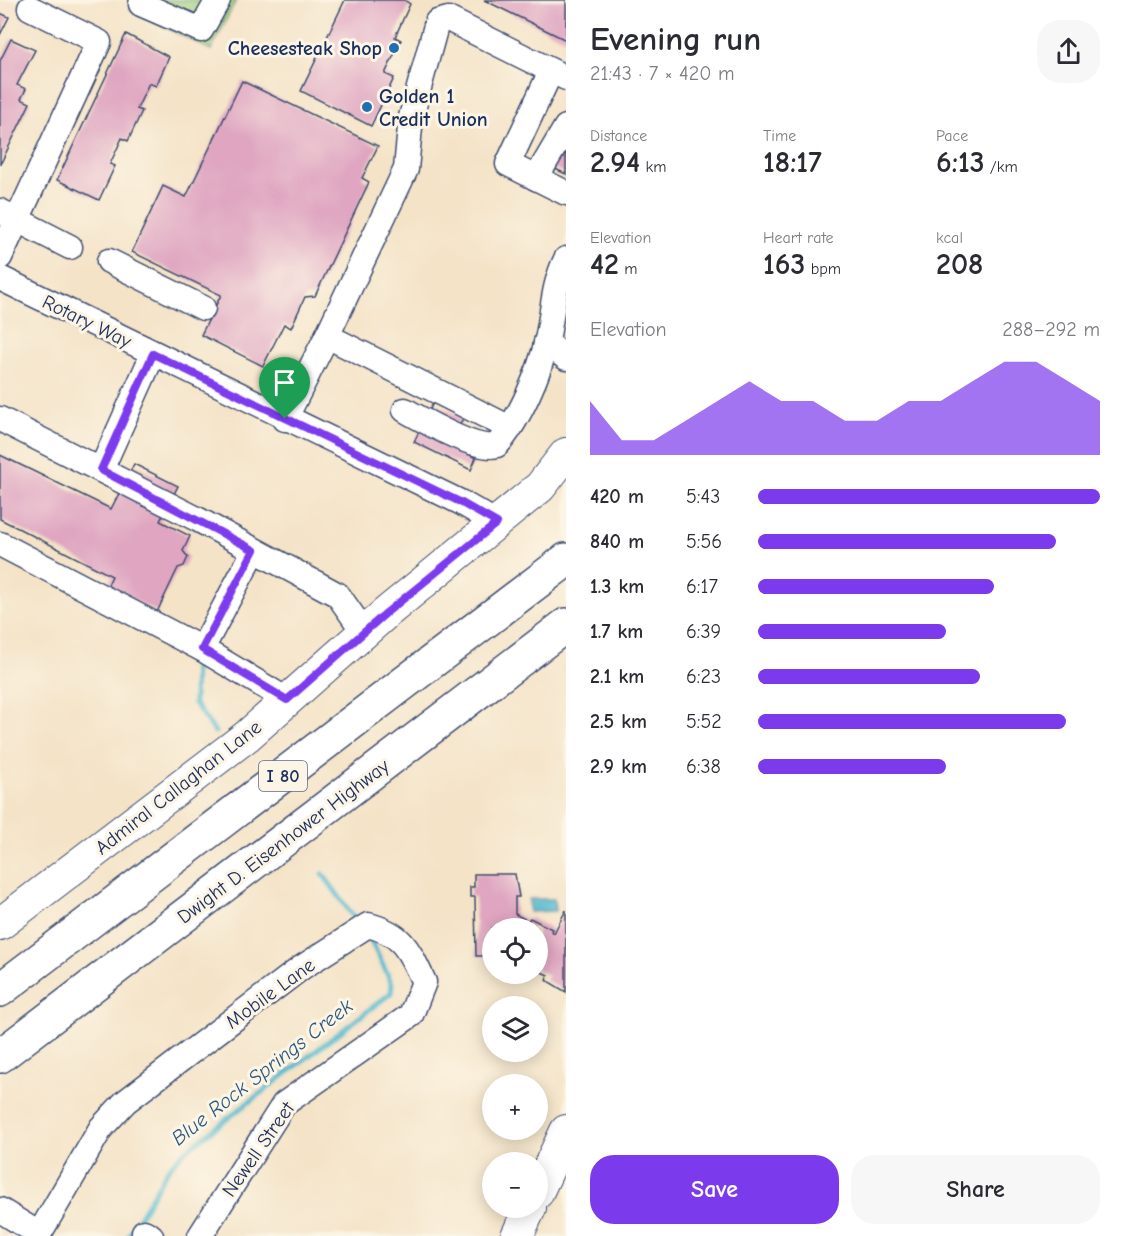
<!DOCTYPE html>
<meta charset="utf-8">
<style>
:root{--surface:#fff;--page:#f7f7f7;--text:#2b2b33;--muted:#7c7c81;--accent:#7c3aed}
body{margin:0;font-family:"Comic Neue",sans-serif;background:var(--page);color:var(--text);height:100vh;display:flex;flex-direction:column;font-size:22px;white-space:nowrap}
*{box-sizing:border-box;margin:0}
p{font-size:20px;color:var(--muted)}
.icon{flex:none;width:33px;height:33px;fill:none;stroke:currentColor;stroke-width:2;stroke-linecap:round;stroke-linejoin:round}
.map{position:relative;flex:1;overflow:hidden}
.panel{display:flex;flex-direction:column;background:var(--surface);width:558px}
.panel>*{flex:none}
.tools{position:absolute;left:482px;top:918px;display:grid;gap:12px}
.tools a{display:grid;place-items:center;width:66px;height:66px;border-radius:50%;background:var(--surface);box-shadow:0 3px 15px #0003;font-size:30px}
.pin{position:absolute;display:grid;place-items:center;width:51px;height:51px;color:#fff;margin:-62px -26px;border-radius:50% 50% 50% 0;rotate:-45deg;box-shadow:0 0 6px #0007}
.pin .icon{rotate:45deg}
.round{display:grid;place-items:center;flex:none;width:63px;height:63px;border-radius:24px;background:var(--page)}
.head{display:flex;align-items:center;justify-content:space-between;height:102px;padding:0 24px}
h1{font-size:33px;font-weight:600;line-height:45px}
.stats{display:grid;grid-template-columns:repeat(3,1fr);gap:9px;height:102px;padding:6px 24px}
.stats div{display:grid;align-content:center}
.stats b{font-size:30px;font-weight:600}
.stats small{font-size:16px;font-weight:400}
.stats p{font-size:16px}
.chart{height:168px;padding:12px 24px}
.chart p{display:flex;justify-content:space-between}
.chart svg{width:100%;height:108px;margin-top:6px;fill:var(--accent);opacity:.7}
.button{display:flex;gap:12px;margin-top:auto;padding:12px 24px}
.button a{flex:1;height:69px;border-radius:24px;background:var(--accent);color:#fff;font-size:24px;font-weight:600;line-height:69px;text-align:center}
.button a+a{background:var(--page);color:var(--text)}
ul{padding:0 24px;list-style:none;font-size:20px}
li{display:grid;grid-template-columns:96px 72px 1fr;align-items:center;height:45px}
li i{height:15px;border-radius:8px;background:var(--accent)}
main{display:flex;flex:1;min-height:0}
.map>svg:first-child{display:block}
</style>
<main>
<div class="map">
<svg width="566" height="1236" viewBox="0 0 566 1236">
<rect width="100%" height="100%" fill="#fcf5e5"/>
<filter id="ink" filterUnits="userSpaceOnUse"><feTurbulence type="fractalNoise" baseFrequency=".0167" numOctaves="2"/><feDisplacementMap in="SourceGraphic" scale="12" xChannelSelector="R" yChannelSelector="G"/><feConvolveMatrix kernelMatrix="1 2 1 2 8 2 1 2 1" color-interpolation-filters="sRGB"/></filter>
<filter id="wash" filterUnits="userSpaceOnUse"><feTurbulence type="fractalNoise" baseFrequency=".008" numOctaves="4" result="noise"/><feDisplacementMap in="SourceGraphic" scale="24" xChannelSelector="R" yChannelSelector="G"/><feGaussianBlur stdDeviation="1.35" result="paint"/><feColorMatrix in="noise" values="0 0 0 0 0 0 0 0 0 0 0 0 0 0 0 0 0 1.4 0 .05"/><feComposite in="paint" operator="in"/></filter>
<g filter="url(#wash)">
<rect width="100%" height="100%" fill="#f4e3c7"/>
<path fill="#98cc7c" stroke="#5a7e6d" stroke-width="1.5" d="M135,0H236L211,50L130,10Z"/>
<path fill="#50b8ce" stroke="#367496" stroke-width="1.5" d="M529,899H554L555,911L529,912Z"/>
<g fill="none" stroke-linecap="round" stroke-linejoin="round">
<g stroke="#50b8ce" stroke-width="5">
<path d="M195,660L194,703L215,732"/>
<path d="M323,874L355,919"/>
<path d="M128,1236L168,1169L184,1152L391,993L392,984L369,937"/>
</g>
</g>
<g id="blocks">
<g fill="#dfa5c1">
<path d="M345,0H404L410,4L395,37L401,40L385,74L394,78L371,126L301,91Z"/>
<path d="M484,0H566V40Z"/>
<path d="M0,13L9,17L0,35Z"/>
<path d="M126,34L169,57L156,86L149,83L137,109L142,111L128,141L122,138L110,164L115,166L99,200L57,180Z"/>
<path d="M11,39L35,50L17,85L26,89L21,99L30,103L0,165V61Z"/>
<path d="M242,81L378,146L362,178L369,182L315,296L305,297L291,328L284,324L263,366L201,335L221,295L132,252L163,186L186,197Z"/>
<path d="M566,133V174L538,161Z"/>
<path d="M433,403L463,418L450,445L476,458L471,470L414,442Z"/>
<path d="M0,455L111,509L134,464L178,486L160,521L190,536L183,551L188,557L184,566L178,568L157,612L107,587L112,576L0,519Z"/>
<path d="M474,874H515L519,897H515V914L528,921L530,918L552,929L551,931L554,933L566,910V992L546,980L548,975L537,970V928H492V956H476L475,897H470V887H474Z"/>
</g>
</g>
</g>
<g filter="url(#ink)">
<use href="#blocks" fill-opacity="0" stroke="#3c4a6e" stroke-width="1.5"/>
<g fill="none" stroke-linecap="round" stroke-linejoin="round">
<defs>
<g id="minor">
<path d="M143,0L141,4L201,30L218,0"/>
<path d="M551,71L508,164L566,193"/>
<path d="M536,178L566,127"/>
<path d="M0,211L70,247"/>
<path d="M0,257L99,42L30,8"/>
<path d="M109,261L203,308"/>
<path d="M0,278L460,502L497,523"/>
<path d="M327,336L510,428"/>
<path d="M546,342L566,358"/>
<path d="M405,410C423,420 478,452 497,445C519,421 540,372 547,340C553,312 553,285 566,259"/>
<path d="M0,419L197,519L338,595L364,632"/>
<path d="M285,419L327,336L406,169L411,117L437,22L448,19L566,78"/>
<path d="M101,470L153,354"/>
<path d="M0,544L202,649"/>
<path d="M254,551L202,649L287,700"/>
<path d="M0,1210L39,1234"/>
<path d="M144,1232L151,1236"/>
<path d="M38,1236L101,1128L125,1102L301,968L368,925C404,934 409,951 424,982L411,1015L284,1104L200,1236"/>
</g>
<g id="major">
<path d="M0,924L247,736L386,613L540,487L566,454"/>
<path d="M537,1193L566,1131"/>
<path d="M517,1236L530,1208"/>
</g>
<g id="highway">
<path d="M0,990L566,560"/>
<path d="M0,1056L566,625"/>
</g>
</defs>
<use href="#minor" stroke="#3c4a6e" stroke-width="27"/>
<use href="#major" stroke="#3c4a6e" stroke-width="34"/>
<use href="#highway" stroke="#3c4a6e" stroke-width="36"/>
<use href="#minor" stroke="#fff" stroke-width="24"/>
<use href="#major" stroke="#fff" stroke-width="32"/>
<use href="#highway" stroke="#fff" stroke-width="33"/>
</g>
</g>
<g fill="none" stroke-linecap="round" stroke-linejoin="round" filter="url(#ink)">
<defs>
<path id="route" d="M153,354L460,502L497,523L386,613L287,700L202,649L254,550L101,470Z"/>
</defs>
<use href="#route" stroke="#fff" stroke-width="12"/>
<use href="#route" stroke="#7c3aed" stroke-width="8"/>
</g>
<g fill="#1f6fb2" stroke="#fcf5e5" stroke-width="2">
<circle cx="394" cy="48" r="6"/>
<circle cx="367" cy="107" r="6"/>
</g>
<g text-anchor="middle" stroke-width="6" stroke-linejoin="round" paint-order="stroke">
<rect fill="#fcf5e5" stroke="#5e6a86" stroke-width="1.5" x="259" y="761" width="48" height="30" rx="4.5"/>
<g font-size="18" font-weight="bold" fill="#1b2f5e">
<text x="283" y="782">I 80</text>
</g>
<g font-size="20" font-weight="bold" fill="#1b2f5e" stroke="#fcf5e5" text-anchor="end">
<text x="382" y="55">Cheesesteak Shop</text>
<text x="379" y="103" text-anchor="start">Golden 1<tspan x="379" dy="23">Credit Union</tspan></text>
</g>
<g font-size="20" fill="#1b2f5e" stroke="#fcf5e5">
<text transform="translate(87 321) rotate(26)" y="7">Rotary Way</text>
<text transform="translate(178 787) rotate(-38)" y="7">Admiral Callaghan Lane</text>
<text transform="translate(283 841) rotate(-37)" y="7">Dwight D. Eisenhower Highway</text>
<text transform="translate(270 993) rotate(-36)" y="7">Mobile Lane</text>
<text transform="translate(258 1149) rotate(-55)" y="7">Newell Street</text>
</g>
<g font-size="21" font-style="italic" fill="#2b5880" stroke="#fcf5e5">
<text transform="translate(262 1072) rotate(-38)" y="7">Blue Rock Springs Creek</text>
</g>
</g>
</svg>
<div class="tools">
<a><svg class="icon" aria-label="locate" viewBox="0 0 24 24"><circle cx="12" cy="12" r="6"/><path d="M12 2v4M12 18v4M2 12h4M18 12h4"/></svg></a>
<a><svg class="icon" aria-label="layers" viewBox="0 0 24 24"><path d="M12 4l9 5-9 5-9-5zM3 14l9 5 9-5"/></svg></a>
<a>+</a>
<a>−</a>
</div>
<div class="pin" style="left:285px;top:419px;background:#1e9e55"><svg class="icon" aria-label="arrive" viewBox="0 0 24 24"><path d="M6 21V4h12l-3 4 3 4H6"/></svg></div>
</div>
<section class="panel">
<div class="head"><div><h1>Evening run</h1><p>21:43 · 7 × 420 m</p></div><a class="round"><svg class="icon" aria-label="share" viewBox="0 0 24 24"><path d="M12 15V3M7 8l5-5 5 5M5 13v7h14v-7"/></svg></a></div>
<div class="stats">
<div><p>Distance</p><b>2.94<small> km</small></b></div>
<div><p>Time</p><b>18:17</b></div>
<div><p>Pace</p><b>6:13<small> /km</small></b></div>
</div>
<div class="stats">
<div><p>Elevation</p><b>42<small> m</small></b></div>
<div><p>Heart rate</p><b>163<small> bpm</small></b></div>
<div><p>kcal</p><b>208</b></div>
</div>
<div class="chart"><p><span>Elevation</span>288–292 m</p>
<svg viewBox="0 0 160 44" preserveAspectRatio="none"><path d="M0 44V22L10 38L20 38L30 30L40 22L50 14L60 22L70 22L80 30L90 30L100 22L110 22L120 14L130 6L140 6L150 14L160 22V44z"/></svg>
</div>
<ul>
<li><b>420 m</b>5:43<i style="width:100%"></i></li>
<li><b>840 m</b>5:56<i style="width:87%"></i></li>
<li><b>1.3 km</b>6:17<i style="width:69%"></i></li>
<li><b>1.7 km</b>6:39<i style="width:55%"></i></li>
<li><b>2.1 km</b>6:23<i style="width:65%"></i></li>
<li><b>2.5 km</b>5:52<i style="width:90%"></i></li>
<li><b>2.9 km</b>6:38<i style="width:55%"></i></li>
</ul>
<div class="button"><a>Save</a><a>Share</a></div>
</section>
</main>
